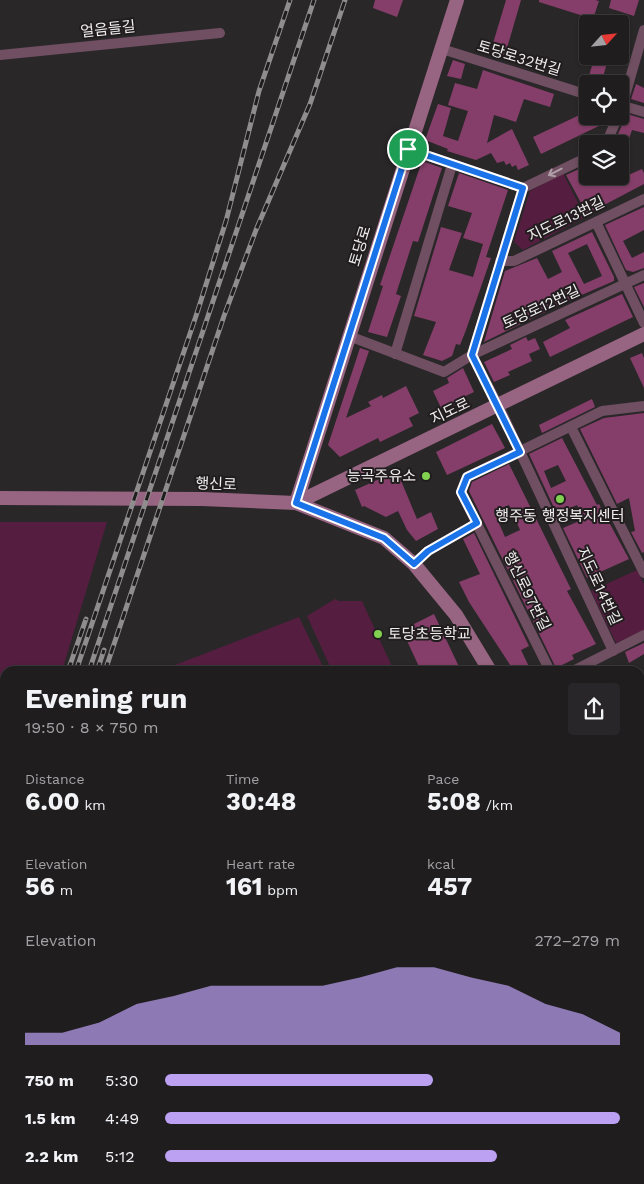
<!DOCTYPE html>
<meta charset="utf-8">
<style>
:root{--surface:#201d1f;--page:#282628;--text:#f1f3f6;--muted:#a2a2a4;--line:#3d3b3d;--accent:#bca0f2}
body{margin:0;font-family:"Work Sans","Noto Sans KR",sans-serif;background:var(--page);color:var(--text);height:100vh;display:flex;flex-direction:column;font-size:19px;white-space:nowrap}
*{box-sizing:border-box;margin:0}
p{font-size:16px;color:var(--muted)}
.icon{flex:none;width:28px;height:28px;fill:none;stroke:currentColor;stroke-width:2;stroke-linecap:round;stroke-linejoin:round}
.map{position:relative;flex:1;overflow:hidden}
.side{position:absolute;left:0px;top:666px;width:645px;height:519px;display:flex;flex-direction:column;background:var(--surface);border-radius:15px 15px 0 0;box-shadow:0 1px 4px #0004,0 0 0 1px var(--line)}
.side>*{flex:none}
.needle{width:32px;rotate:63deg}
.tools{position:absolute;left:579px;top:15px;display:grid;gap:10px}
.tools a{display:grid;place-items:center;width:50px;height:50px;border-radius:5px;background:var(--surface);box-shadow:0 1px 4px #0004,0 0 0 1px var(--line);font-size:25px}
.pin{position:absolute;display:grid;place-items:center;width:42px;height:42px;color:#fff;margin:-21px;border:2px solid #fff;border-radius:50%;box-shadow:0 1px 5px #0007}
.round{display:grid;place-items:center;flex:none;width:52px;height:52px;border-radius:5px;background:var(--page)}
.overview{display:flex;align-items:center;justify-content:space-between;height:85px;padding:0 25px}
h1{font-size:28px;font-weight:700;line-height:38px}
.figures{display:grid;grid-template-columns:repeat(3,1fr);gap:8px;height:85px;padding:5px 25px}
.figures div{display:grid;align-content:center}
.figures b{font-size:25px;font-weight:700}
.figures small{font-size:14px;font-weight:400}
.figures p{font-size:14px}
.chart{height:140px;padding:10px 25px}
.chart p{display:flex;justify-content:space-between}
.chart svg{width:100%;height:90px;margin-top:5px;fill:var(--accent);opacity:.7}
ul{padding:0 25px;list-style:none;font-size:16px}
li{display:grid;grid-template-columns:80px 60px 1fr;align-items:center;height:38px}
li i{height:12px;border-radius:6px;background:var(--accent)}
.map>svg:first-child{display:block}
</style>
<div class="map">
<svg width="644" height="1184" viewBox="0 0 644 1184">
<rect width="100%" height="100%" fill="#2a2729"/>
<g fill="#551d40">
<path d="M563,173L585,217L523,250L514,242L530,191Z"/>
<path d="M0,522H107L62,671H5V826L0,839Z"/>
<path d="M637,570L644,584V630L616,643L591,591Z"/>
<path d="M335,599L339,601H362L394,671H332L307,616Z"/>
<path d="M299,617L325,671H173L175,665Z"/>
<path d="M45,1180H363L360,1184H49Z"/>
<path d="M408,1180H598L594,1184H405Z"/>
</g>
<g fill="#853e69" fill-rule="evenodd">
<path d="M375,0H403L397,17L373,8Z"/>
<path d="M506,0H521L505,55L491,50Z"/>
<path d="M539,0H595L599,1L593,19L539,2Z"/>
<path d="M611,0H639L634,16L609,8Z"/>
<path d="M595,56H609L601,84L588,79Z"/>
<path d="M453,60L465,64L461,79L447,76Z"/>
<path d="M483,70L554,94L550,107L524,99L516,122L494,115L487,143L512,129L529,165L518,170L516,165L512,167L510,163L506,165L504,161L497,163L491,153L476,160L447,151L448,149L425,140L438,104L451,108L443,136L458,141L468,111L448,105L455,83L477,89Z"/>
<path d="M636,84L644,88V103L631,99Z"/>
<path d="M588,111V116H601L605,123L541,154L533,137Z"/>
<path d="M627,114L644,119V133L632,130L621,161L620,144L614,143Z"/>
<path d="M422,161L442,168L418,242L413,241L396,294L401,296L387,337L368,332L383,286L380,285Z"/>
<path d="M588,165V176H626L642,169L644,173V184L587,214L566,175Z"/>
<path d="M459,173L508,190L486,257L491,258L466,330L460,345L456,344L452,356L442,361L423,355L436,322L414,316L441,227L462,233L449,270L473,277L483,244L463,238L472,213L448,206Z"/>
<path d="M644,207V230L623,241L632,258L644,252V268L633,272L626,270L605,225Z"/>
<path d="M592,232L614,277V281L570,300L484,342L505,271L537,258L548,279L562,272L552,251ZM587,244L602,276L584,284L568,253Z"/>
<path d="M644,283V307L634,287Z"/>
<path d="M622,294L633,317L550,357L543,342L570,328L565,320Z"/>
<path d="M526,337L528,341L535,338L540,349L529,354L532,361L508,372L510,375L494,382L484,362L512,349L510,345Z"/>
<path d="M360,348L369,351L346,418L371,406L368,402L382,395L383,398L406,386L419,413L409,418L413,426L380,442L378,438L340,457L328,445Z"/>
<path d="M642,353L644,358V388L630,358Z"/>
<path d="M463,368L474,392L441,408L433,391L449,383L447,378Z"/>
<path d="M592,399L595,407L542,433L539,425Z"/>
<path d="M644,413V552L642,553L631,532L635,531L629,498L617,504L580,429L604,418Z"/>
<path d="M492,424L505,448L447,475L436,452Z"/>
<path d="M562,438L597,505L599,504L629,559L587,578L563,528L584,519L577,505L557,514L529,454ZM558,465L566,481L551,488L544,471Z"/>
<path d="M509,464L564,575L571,589L567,591L596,644L572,655L574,659L556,668L469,491L472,482ZM509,505L520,530L505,537L494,512Z"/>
<path d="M397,471L417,519L431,512L438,529L416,541L407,530L398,511L386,517L364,506L362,507L355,490Z"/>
<path d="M474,533L529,646L521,650L531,671H514L469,602L459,582L480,574L463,539Z"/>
<path d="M434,614L461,671H421L402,630Z"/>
<path d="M644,643V654L629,663L625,652Z"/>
</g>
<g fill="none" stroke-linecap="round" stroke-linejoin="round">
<g stroke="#6f4f61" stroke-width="10">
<path d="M442,49L588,95"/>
<path d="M0,55L220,33"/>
<path d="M620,105L644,112"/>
<path d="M620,113L644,30"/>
<path d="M606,144L618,116"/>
<path d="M408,149L523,188L588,157"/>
<path d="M523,188L472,355L502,413L613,651"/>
<path d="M596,222L644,323"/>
<path d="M500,261H514L644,199"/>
<path d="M349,336L444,372L472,355L644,275"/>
<path d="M395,354L452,165"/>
<path d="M571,427L644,573"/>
<path d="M414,564L428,551L477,523"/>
<path d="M550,671L461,492L467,477L602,411L644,406"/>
<path d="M573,671L644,635"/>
</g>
<g stroke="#976481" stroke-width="14">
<path d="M0,498L202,499L296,503L384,538L414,564L456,615L490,671"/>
<path d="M296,503L457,0"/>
<path d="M296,503L644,334"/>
<path d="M640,848L644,851"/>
<path d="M640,947L644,937"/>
<path d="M380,1184L383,1180"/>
</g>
<defs>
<g id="rail">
<path d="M68,671L86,619"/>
<path d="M76,671L198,310L226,221L259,91L290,0"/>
<path d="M89,671L314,0"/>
<path d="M97,671L104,650"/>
<path d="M105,671L224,316L256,230L310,104L345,0"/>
<path d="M0,873L5,858"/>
<path d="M0,900L5,885"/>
<path d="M0,935L5,920"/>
<path d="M0,956L5,942"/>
<path d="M0,986L5,970"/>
<path d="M0,1005L5,990"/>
</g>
</defs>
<use href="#rail" stroke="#908d8f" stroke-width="5"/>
<use href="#rail" stroke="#211d1f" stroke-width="3" stroke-dasharray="9" stroke-linecap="butt"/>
</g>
<defs><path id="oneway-shaft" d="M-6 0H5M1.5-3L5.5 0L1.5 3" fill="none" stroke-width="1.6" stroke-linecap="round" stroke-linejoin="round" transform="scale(1.25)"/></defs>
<use stroke="#b09ea8" href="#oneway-shaft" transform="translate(555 172) rotate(153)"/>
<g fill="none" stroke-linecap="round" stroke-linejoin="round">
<defs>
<path id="route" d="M408,149L523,188L472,355L520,452L467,477L461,492L477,523L428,551L414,564L384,538L296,503Z"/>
</defs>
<use href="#route" stroke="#fff" stroke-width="10"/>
<use href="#route" stroke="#1a73e8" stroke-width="6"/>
</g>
<g fill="#82d050" stroke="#211d1f" stroke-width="2">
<circle cx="426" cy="476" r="5"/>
<circle cx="560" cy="499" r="5"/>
<circle cx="378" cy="634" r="5"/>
</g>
<g text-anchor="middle" stroke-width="4" stroke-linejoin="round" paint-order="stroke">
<g font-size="15" fill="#f0edee" stroke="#211d1f">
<text transform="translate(108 29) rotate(-6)" y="5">얼음들길</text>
<text transform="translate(519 58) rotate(17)" y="5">토당로32번길</text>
<text transform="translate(566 219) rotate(-26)" y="5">지도로13번길</text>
<text transform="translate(360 246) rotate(-73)" y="5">토당로</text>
<text transform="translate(541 307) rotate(-25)" y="5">토당로12번길</text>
<text transform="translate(450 411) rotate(-26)" y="5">지도로</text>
<text transform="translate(216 484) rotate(2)" y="5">행신로</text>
<text transform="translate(599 586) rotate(65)" y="5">지도로14번길</text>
<text transform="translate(527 591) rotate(64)" y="5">행신로97번길</text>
</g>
<g font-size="15" fill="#f0edee" stroke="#211d1f" text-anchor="end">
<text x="416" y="481">능곡주유소</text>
<text x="560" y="521" text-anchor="middle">행주동 행정복지센터</text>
<text x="388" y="639" text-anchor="start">토당초등학교</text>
</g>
</g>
</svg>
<div class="tools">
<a><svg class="needle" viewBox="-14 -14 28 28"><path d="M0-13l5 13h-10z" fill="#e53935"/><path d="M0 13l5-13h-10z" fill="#a2a2a4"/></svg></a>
<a><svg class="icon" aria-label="locate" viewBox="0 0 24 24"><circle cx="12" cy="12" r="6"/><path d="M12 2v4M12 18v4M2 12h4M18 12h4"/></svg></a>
<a><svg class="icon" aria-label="layers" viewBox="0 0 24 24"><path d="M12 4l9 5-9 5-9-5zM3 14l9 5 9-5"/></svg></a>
</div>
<div class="pin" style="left:408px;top:149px;background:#1e9e55"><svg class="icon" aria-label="arrive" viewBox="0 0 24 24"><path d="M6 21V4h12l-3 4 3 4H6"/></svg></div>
<section class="side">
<div class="overview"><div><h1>Evening run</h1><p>19:50 · 8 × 750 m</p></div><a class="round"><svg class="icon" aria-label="share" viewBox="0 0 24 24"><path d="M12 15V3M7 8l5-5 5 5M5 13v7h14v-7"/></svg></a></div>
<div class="figures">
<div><p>Distance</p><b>6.00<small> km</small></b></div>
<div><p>Time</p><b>30:48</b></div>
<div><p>Pace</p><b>5:08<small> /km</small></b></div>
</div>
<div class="figures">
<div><p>Elevation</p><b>56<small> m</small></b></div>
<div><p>Heart rate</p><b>161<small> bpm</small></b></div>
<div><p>kcal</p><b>457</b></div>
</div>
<div class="chart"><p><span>Elevation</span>272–279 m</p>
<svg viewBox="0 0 160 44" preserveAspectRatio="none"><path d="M0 44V38L10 38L20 33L30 24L40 20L50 15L60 15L70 15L80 15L90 11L100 6L110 6L120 11L130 15L140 24L150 29L160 38V44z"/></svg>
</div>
<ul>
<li><b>750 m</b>5:30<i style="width:59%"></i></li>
<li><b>1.5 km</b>4:49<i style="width:100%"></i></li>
<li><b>2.2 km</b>5:12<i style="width:73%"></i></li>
</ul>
</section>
</div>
